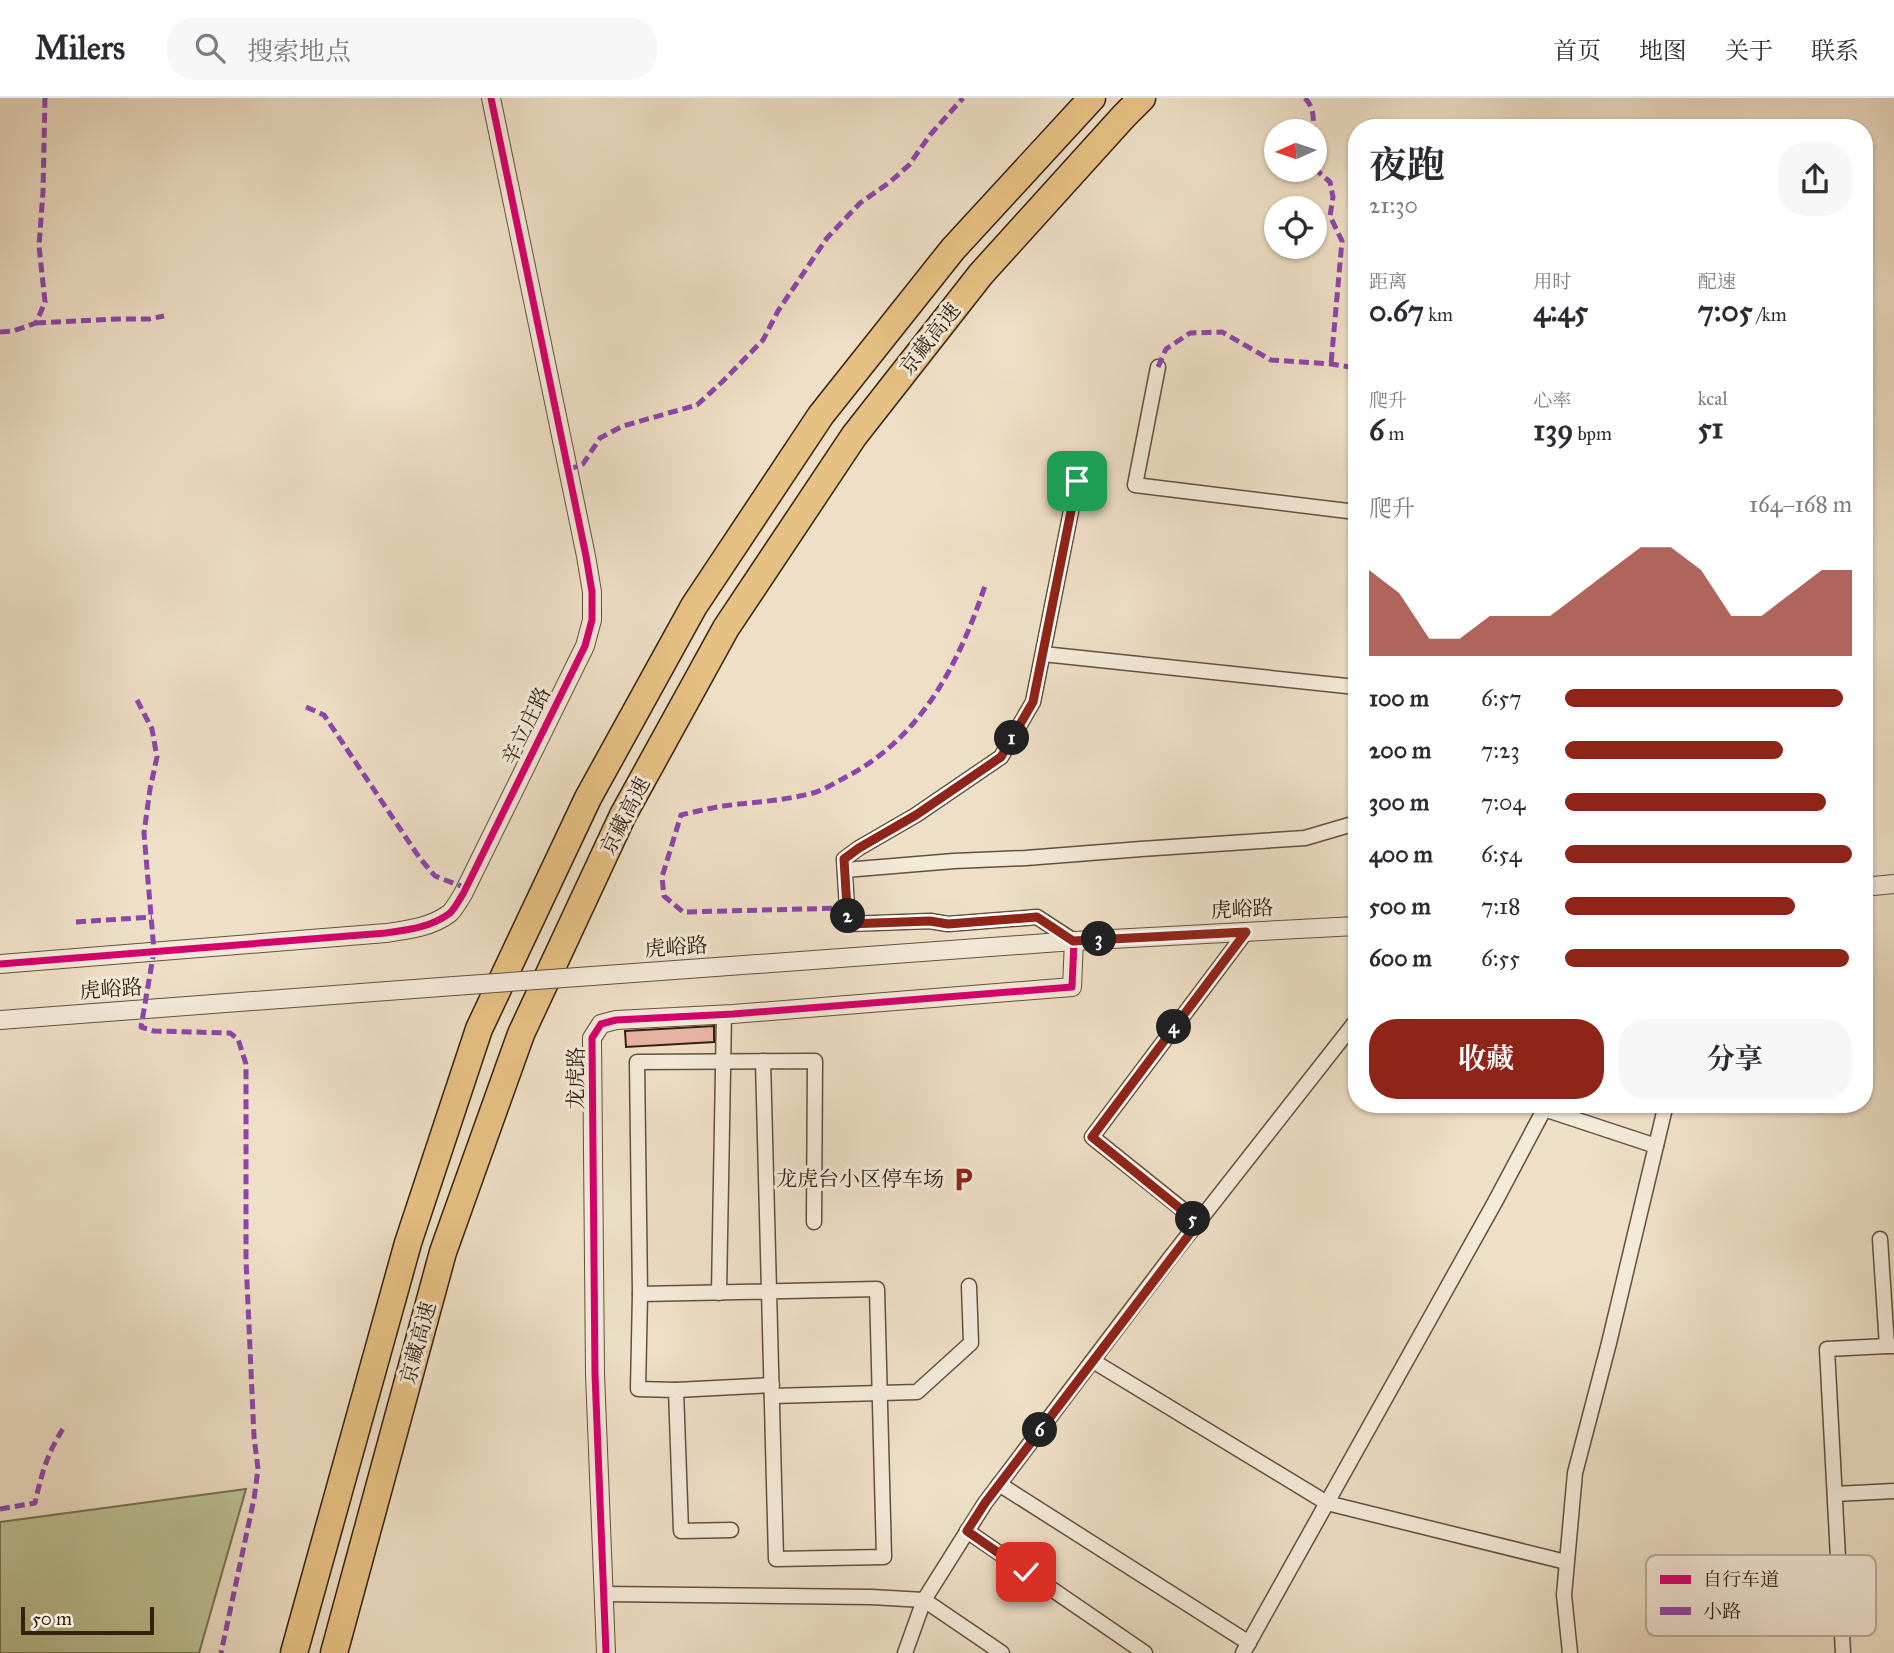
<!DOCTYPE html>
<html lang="zh">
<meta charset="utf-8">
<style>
:root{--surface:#fff;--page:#f7f7f7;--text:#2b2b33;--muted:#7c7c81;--line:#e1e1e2;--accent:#8f2418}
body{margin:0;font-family:"IM FELL Great Primer","Noto Serif SC",serif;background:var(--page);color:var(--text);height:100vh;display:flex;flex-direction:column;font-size:26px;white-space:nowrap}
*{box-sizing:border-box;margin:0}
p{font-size:23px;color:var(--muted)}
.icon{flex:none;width:38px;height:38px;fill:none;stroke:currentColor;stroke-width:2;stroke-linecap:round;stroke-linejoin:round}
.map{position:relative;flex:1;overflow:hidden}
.panel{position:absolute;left:1348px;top:21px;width:525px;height:994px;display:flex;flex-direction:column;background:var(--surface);border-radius:28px;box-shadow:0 2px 5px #0004}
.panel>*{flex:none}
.needle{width:46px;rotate:267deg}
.buttons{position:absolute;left:1264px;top:21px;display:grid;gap:14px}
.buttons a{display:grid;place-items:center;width:63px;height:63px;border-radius:50%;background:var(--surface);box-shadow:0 2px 5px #0004;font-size:35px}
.scale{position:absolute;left:21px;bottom:18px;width:133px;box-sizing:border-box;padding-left:7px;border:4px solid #342110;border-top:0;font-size:19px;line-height:24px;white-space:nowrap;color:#342110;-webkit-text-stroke:5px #f4eada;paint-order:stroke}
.pin{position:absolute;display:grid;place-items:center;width:60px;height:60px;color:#fff;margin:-30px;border-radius:14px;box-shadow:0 4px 10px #0006}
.km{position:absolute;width:35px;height:35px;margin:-18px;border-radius:50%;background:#222;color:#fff;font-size:19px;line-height:35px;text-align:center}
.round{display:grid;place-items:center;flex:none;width:74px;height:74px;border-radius:28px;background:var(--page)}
.summary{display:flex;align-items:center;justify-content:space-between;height:119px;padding:0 21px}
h1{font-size:38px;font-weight:700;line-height:52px}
.stats{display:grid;grid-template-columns:repeat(3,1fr);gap:10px;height:119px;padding:7px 21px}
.stats div{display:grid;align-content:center}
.stats b{font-size:30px;font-weight:700}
.stats small{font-size:19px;font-weight:400}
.stats p{font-size:19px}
.chart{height:196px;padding:14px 21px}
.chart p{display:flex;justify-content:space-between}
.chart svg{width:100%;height:126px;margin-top:7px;fill:var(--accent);opacity:.7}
.primary-button{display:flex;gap:14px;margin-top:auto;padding:14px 21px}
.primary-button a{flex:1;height:80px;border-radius:28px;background:var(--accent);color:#fff;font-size:28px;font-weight:700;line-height:80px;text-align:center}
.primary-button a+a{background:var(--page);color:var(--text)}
ul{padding:0 21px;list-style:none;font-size:23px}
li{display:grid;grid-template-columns:112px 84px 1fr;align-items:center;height:52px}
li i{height:18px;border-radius:9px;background:var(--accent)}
header{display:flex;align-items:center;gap:42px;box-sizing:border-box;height:98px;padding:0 35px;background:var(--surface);border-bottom:2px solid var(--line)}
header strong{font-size:33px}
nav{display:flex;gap:38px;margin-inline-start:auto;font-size:24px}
.search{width:490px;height:63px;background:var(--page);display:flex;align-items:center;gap:18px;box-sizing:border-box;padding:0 24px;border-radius:28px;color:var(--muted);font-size:26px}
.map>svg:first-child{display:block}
</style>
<header>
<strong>Milers</strong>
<div class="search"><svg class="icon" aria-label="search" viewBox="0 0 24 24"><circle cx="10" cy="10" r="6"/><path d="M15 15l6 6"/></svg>搜索地点</div>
<nav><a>首页</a><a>地图</a><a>关于</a><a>联系</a></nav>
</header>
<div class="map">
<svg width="1894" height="1555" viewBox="0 0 1894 1555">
<rect width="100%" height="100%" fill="#eedfc6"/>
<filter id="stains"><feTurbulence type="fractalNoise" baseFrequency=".00286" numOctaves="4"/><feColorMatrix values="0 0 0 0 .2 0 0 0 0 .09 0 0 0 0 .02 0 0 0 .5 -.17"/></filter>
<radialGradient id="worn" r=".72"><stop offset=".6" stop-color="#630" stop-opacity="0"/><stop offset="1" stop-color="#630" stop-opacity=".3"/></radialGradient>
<path fill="#bcc192" stroke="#787151" stroke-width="2" d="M246,1391L199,1555H0V1424Z"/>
<path fill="#eab4a5" stroke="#342110" stroke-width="2" d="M714,928V944L626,949L625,933Z"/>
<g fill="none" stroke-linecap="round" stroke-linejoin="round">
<defs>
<g id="minor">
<path d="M1158,269L1135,387L1356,414"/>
<path d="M1043,556L1356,589"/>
<path d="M845,772L954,763L1026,760L1141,751L1305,740L1356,725"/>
<path d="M1074,843L1037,819L948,826L930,823L848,826L844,761L859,750L916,717L1001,659L1033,604L1077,383"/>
<path d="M1535,1006L1544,1011L1656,1048"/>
<path d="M1198,1124L1092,1039L1246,834"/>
<path d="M1880,1141L1887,1248H1894"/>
<path d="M719,1195L724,916"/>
<path d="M640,1196L877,1191L884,1459L776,1461C772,1295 768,1129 763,963"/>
<path d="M1093,1263L1327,1405L1566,1464"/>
<path d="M676,1292L772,1287"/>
<path d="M772,1298L917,1294L971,1245L969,1188"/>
<path d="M999,1386L1249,1545"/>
<path d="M1835,1396L1894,1393"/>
<path d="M731,1432L681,1433L676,1292L638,1291L640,1196L637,964L815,963L814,1124"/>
<path d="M967,1433L1145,1555"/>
<path d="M604,1496L871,1499L924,1502L1002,1555"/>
<path d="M905,1555L924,1502L985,1405L1170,1160L1356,923"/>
<path d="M1243,1555L1495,1104L1547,1006"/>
<path d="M1570,1555L1564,1497L1575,1375L1609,1245L1666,1006"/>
<path d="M1843,1555L1827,1251L1887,1248"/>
</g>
<g id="tertiary">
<path d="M1864,789L1894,786"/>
<path d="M0,866L386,835C408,832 432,829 450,815C455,810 459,802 463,796L585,548L592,522V494L586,458L491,0"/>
<path d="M592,878L1074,843L1356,828"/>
<path d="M0,922L454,888"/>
<path d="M606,1555L595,1276L592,940L601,926L616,922L733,916L1072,889L1074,843"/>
</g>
<g id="motorway">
<path d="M294,1555L408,1145L479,931L588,700L694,508L821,317L953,151L1092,0"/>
<path d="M334,1555L443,1154L521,936L623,717L726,530L854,338L981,176L1124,18L1142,0"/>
</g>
</defs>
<use href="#minor" stroke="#62503e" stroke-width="17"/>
<use href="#tertiary" stroke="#62503e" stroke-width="20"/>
<use href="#motorway" stroke="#342110" stroke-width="29"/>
<use href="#minor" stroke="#f4eada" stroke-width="14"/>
<use href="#tertiary" stroke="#f4eada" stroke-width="18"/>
<use href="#motorway" stroke="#e7c083" stroke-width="26"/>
<defs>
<path id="tertiary-bridge" d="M454,888L592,878"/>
</defs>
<use href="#tertiary-bridge" stroke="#62503e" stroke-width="20" stroke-linecap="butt"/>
<use href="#tertiary-bridge" stroke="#f4eada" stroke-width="18"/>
<g stroke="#8e44ad" stroke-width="5" stroke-dasharray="10 5" stroke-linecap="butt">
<path d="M1305,0C1314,10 1314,20 1313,33"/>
<path d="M1314,70L1330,84L1333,99L1330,118L1342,143L1331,266"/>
<path d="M36,225L118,221H149L164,218"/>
<path d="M0,234L13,233L36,225L45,204L39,148L43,94L45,0"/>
<path d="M1158,269L1166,251L1190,235L1222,234L1271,262L1331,266L1356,270"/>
<path d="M568,372L583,366L600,340L623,328L697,307L722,284L763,242L778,213L827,140L860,105L890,84L909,67L930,37L963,0"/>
<path d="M137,602L152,631L157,659L150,691L144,735L154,853L141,929L154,933L230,935L238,941L246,966V1162L254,1339L258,1371L254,1401L221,1555"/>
<path d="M306,609L324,617L419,759L435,778L466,790"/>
<path d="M847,810L683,814L664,798L662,779L681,717C695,714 709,710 723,708C753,704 783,703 813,695C824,692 836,684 846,679C923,639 960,563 986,485"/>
<path d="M76,824L152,819"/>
<path d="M0,1411L35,1405C42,1374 47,1356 64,1329"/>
</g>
<defs>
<g id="cycleway">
<path d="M0,866L386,835C408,832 432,829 450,815C455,810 459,802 463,796L585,548L592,522V494L586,458L491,0"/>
<path d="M606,1555L595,1276L592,940L601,926L616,922L733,916L1072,889L1074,843L1037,819L948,826L930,823L848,826L844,761L859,750L916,717L1001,659L1033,604L1077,383"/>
</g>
</defs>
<use href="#cycleway" stroke="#f4eada" stroke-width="11"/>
<use href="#cycleway" stroke="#d6006c" stroke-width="7"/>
</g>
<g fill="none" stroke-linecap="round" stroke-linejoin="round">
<defs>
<path id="route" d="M1026,1474L967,1433L985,1405L1198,1125L1092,1039L1246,834L1073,843L1037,819L948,826L930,823L848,826L844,761L859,750L916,717L1001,659L1033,604L1077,383"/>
</defs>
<use href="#route" stroke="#fff" stroke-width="14"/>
<use href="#route" stroke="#8f2418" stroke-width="9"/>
</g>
<defs>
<symbol id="parking-bare" viewBox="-9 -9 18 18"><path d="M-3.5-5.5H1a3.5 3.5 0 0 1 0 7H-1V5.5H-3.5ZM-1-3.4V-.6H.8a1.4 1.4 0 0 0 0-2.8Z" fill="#8f2418" stroke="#f4eada" stroke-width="2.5" paint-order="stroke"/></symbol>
</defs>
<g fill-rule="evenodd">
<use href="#parking-bare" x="946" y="1064" width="35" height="35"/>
</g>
<g text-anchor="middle" stroke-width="6" stroke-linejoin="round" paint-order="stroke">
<g font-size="21" fill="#342110" stroke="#f4eada">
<text transform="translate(930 241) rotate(-52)" y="7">京藏高速</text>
<text transform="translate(526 628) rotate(-64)" y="7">辛立庄路</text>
<text transform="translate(625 718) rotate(-63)" y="7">京藏高速</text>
<text transform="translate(1242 811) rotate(-3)" y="7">虎峪路</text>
<text transform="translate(676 849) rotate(-4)" y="7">虎峪路</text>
<text transform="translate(111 891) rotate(-4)" y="7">虎峪路</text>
<text transform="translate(576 980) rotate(-90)" y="7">龙虎路</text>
<text transform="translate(418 1245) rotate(-75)" y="7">京藏高速</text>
</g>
<g font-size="21" fill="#342110" stroke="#f4eada" text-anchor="end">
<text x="944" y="1088">龙虎台小区停车场</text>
</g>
</g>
<rect x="1646" y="1457" width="230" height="81" rx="10" fill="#f4eada" stroke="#baae9d" stroke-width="2"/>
<rect x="1660" y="1477" width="31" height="9" fill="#d6006c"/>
<rect x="1660" y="1509" width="31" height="8" fill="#8e44ad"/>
<g font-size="19" fill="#342110">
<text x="1703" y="1488">自行车道</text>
<text x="1703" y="1520">小路</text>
</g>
<rect width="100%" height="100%" filter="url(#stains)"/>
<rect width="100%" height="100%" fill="url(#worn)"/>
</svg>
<div class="buttons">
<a><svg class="needle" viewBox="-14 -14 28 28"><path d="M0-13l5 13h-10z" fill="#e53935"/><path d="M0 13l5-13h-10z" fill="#7c7c81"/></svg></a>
<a><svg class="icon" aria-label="locate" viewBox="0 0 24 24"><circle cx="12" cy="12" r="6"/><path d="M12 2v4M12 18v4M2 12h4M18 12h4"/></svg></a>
</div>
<div class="scale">50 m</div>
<div class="pin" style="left:1077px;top:383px;background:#1e9e55"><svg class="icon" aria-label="arrive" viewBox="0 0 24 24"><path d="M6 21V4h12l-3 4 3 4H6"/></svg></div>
<div class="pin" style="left:1026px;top:1474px;background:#d93025"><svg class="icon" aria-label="check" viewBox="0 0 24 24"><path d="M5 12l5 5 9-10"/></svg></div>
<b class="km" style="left:1012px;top:640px">1</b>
<b class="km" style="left:848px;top:818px">2</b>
<b class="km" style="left:1099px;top:841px">3</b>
<b class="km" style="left:1174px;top:929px">4</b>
<b class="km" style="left:1193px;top:1121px">5</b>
<b class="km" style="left:1040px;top:1332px">6</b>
<section class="panel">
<div class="summary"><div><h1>夜跑</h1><p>21:30</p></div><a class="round"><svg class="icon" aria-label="share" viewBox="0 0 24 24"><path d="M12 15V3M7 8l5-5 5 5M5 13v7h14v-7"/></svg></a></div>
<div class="stats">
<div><p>距离</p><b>0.67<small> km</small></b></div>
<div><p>用时</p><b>4:45</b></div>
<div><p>配速</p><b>7:05<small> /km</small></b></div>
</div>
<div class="stats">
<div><p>爬升</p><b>6<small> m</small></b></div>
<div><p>心率</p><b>139<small> bpm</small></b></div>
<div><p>kcal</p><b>51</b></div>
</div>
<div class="chart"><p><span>爬升</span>164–168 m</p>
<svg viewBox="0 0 160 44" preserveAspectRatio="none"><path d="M0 44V14L10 22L20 38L30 38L40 30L50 30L60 30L70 22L80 14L90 6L100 6L110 14L120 30L130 30L140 22L150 14L160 14V44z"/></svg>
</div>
<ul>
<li><b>100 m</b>6:57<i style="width:97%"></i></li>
<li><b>200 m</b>7:23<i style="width:76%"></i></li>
<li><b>300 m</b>7:04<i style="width:91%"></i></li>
<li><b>400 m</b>6:54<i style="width:100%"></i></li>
<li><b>500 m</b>7:18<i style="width:80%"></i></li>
<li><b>600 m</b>6:55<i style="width:99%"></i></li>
</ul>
<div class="primary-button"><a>收藏</a><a>分享</a></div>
</section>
</div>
